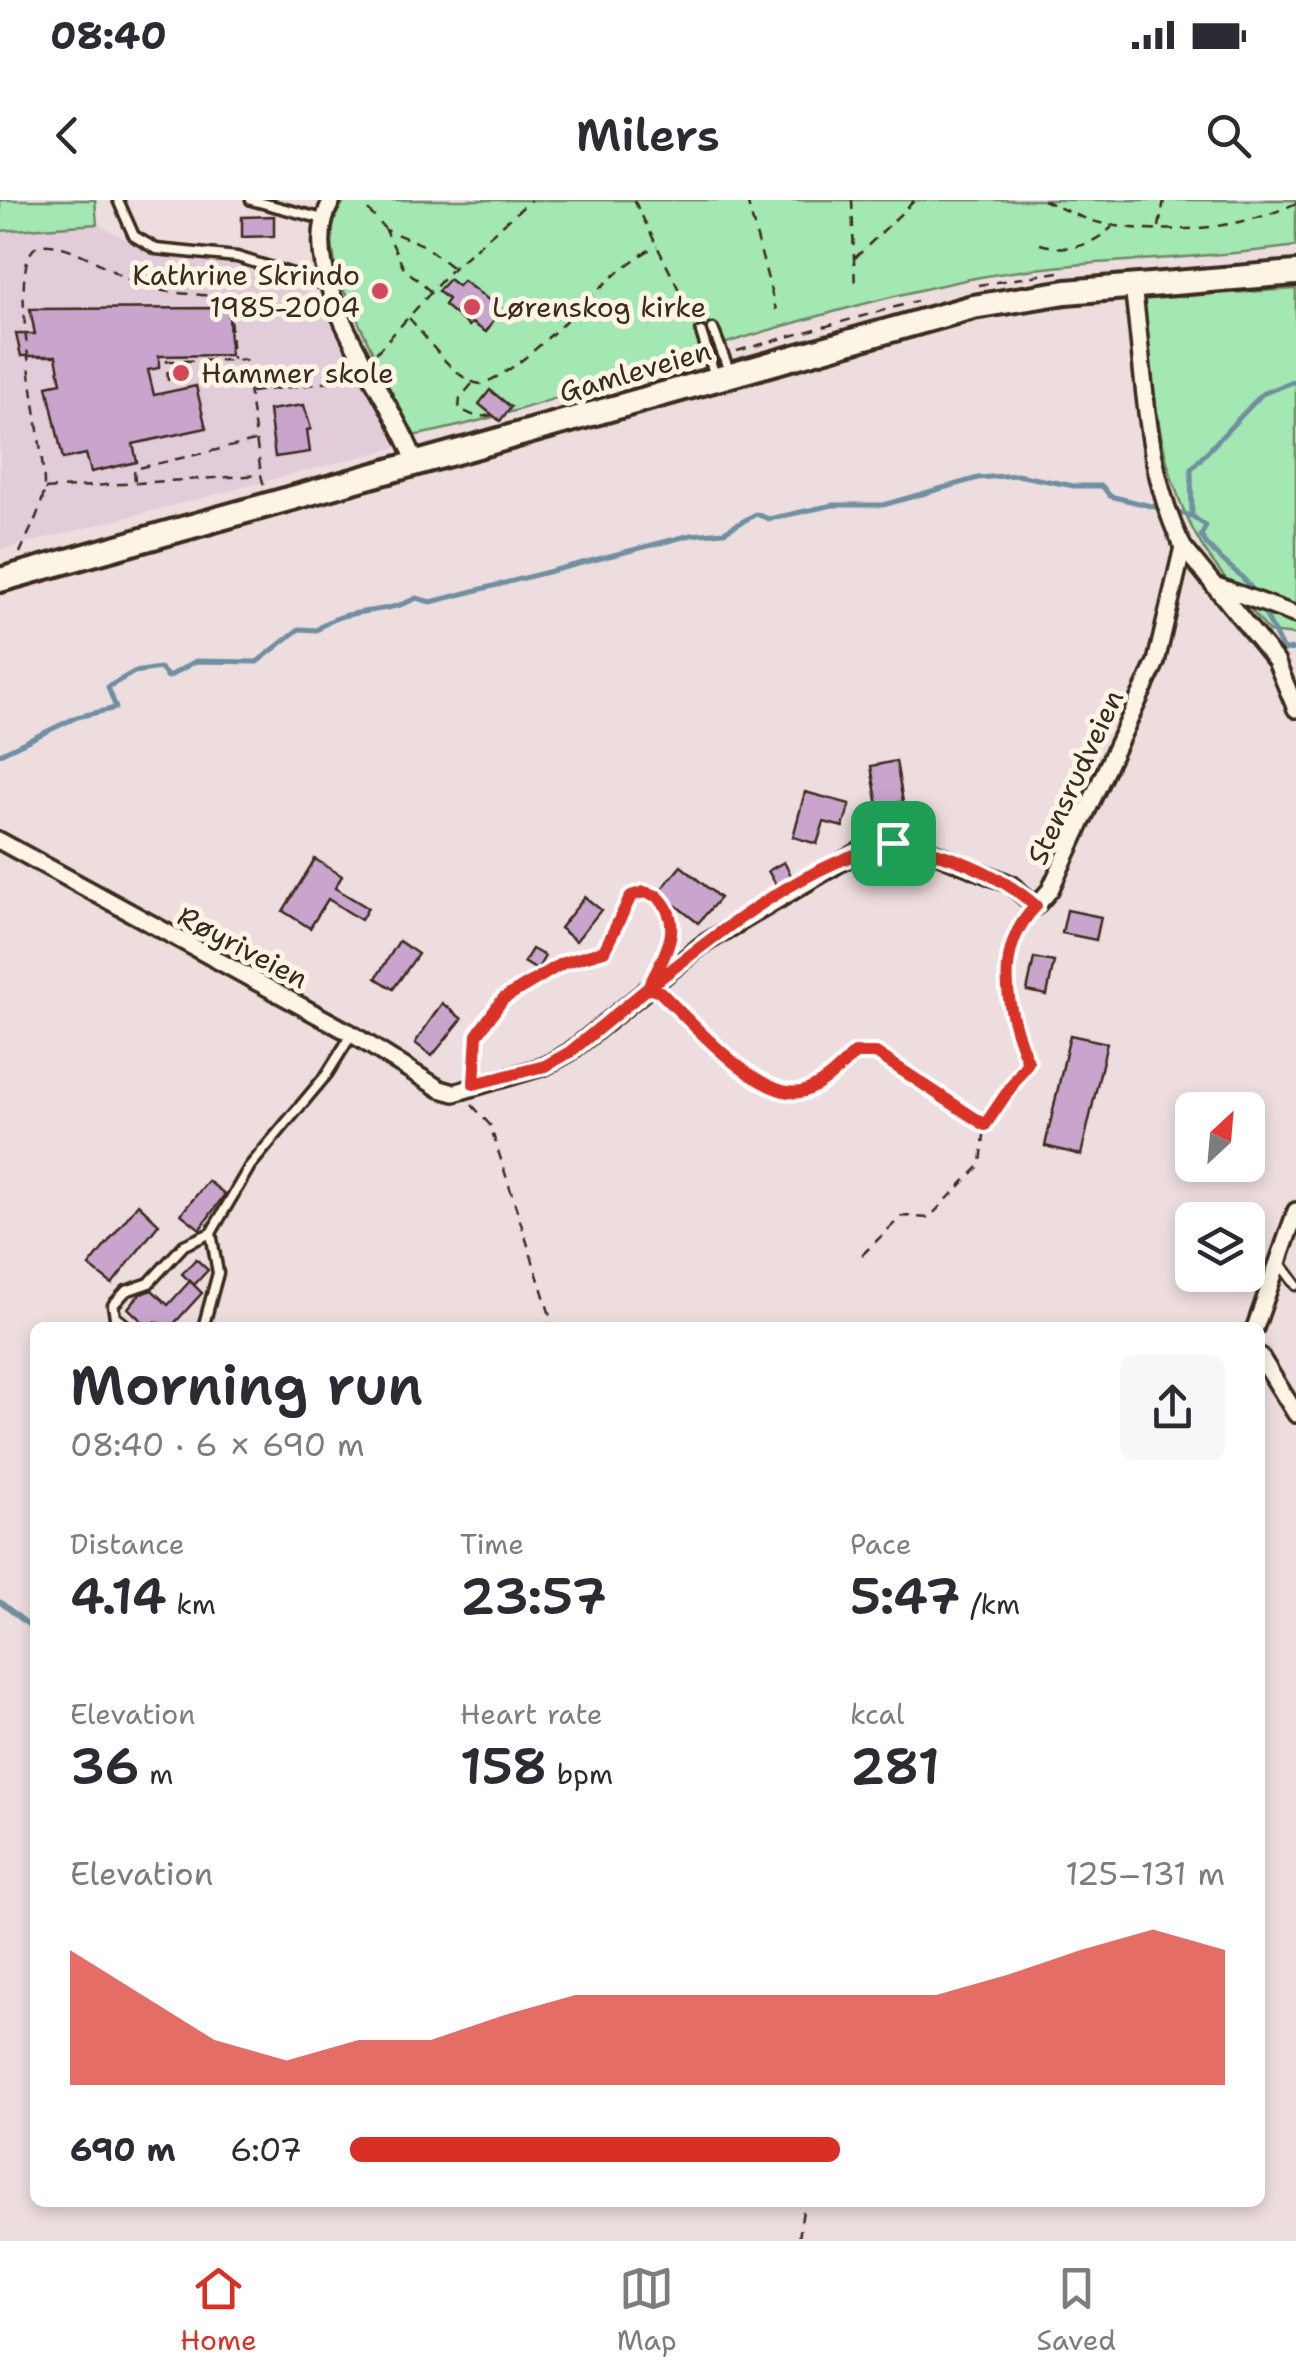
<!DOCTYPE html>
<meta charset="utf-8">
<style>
:root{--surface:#fff;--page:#f7f7f7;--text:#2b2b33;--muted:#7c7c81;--line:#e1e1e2;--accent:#d93025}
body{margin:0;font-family:"Shantell Sans",sans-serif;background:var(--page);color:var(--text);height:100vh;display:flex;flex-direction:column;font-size:38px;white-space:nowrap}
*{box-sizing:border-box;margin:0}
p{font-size:32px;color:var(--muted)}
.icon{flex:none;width:55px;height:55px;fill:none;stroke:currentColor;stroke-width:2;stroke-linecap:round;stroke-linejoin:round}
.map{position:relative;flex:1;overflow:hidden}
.details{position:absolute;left:30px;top:1122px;width:1235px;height:885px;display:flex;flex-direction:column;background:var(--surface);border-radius:15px;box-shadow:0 5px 15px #0003}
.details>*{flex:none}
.needle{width:65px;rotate:26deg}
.controls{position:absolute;left:1175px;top:892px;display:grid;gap:20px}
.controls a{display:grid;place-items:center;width:90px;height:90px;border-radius:15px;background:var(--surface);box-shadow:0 5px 15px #0003;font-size:50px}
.pin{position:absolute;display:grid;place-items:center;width:85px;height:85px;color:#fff;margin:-42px;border-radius:20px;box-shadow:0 5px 15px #0006}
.round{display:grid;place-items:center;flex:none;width:105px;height:105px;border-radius:15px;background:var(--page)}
.head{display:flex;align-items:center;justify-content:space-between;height:170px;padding:0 40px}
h1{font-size:55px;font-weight:600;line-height:75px}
.stats{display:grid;grid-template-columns:repeat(3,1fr);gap:15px;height:170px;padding:10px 40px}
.stats div{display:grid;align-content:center}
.stats b{font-size:50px;font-weight:600}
.stats small{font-size:28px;font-weight:400}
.stats p{font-size:28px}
.chart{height:280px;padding:20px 40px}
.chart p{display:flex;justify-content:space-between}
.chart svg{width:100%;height:180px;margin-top:10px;fill:var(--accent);opacity:.7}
ul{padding:0 40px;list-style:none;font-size:32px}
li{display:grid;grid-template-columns:160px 120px 1fr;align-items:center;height:75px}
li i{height:25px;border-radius:12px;background:var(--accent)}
.status{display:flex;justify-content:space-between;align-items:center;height:70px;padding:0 50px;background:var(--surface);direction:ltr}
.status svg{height:28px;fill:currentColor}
header{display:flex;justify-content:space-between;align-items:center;height:130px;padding:0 40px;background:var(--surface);font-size:45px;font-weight:600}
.menu{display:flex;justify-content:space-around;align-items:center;height:140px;border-top:2px solid var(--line);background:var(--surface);font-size:28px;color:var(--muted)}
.menu a{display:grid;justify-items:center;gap:5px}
.menu .on{color:var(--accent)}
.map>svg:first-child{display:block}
</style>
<div class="status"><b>08:40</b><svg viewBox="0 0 49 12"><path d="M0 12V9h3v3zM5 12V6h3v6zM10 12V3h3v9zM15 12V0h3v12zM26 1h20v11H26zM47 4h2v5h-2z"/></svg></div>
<header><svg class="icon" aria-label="back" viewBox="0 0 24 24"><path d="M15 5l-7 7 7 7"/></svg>Milers<svg class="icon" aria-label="search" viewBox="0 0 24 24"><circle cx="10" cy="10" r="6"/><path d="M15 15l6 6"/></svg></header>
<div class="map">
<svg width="1296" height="2039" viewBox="0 0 1296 2039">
<rect width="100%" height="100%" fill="#edddde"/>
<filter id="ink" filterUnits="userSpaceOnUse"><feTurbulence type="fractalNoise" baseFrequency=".01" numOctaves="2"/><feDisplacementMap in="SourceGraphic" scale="20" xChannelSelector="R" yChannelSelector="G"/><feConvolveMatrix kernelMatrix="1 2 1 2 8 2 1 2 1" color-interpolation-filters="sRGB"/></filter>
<g filter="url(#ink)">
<path fill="#e2ccd9" d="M97,24L154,54L235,65L325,99L398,247L0,350V31Z"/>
<g fill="#a3e7b2" stroke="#6f8868" stroke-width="2.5">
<path d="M0,0H95L97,24L0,31Z"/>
<path d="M346,0H1296V46C1186,62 1074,58 965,80C875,99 783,125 694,153C600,182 510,218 412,236L338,78C332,52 326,22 346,0Z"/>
<path d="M1296,89V435L1269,432C1247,404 1221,376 1202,346C1156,270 1153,183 1144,98Z"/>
</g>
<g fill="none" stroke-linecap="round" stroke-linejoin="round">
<g stroke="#708fa0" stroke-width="5">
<path d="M1192,316L1191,269L1262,194L1296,181"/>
<path d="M1261,406L1283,450L1296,449"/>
<path d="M0,554L77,517L116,508L108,487L134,472L160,468L168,477L196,461L257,462L299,429L317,430C346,405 382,417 416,398L431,402L691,335L724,332L756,314L769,319L833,305H883L978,278L1017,275L1074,286H1102L1110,296L1192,316L1206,326L1201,336C1216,362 1242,369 1256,396"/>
<path d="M0,1402L35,1430"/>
</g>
</g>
<g fill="#c9a5ce" stroke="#3b2a1e" stroke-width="2.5">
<path d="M274,16V36L242,37V17Z"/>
<path d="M449,79L458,86L463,81L501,109L486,132L472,123L469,126L444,105L448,99L438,91Z"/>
<path d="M229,108L230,155L159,156V168L148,170L154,195L196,186L206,228L133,244L137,262L91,272L86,254L63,259L47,186L61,183L56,156H21L16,134H35L30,109Z"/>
<path d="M490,190L511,207L500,221L479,204Z"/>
<path d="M304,205L311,229L307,230L310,252L275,257L269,210Z"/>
<path d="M896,561L903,602L878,606L871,566Z"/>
<path d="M805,592L850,604L843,627L824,622L817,644L793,637Z"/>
<path d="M315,659L342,676L335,688L368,708L361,720L328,699L310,728L283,711Z"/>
<path d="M784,662L792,677L777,686L768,671Z"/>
<path d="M681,666L720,698L698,723L659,692Z"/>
<path d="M585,697L601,710L576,741L560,728Z"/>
<path d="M1067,710L1101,717L1096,740L1062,733Z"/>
<path d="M399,741L418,754L393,789L376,778Z"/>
<path d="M532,749L545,756L537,770L524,762Z"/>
<path d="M1034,758L1054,762L1047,795L1027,791Z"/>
<path d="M442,803L462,819L432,856L415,843Z"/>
<path d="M1070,835L1107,843L1081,955L1045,946Z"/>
<path d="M208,981L225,994L200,1029L181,1014Z"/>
<path d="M138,1004L159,1024L112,1084L89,1066Z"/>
<path d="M196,1059L208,1070L194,1085L182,1074Z"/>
<path d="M190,1081L202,1093L170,1128L156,1122L149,1128L128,1108L140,1094L152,1090L168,1105Z"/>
</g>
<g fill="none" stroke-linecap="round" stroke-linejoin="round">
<defs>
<g id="lane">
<path d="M118,0L134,36L156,49L237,57L328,85"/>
<path d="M251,0L323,19"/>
<path d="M713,129L729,170"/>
<path d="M701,132L715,176"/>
<path d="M1028,862C1006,811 993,750 1036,706"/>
<path d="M474,884L477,835L503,799L563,763L604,751L616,724"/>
<path d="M1279,1062L1296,1085"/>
<path d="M129,1128L115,1117L113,1105L126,1091L149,1083L184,1045L211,1033L250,966L327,874L352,834"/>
<path d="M203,1128L218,1073L211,1033"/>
</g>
<g id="street">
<path d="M332,0C289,76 391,192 416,264"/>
<path d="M1133,87C1145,172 1144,270 1183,347L1276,461L1296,509"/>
<path d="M1214,385L1296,415"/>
<path d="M0,641L352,834L440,889L454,893L545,866L570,852L702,745L860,651L893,643L927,650L1010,684L1036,706L1050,690L1156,462L1183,347"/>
<path d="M1255,1128L1296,1011"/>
<path d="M1260,1156L1296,1214"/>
</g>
<path id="secondary" d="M0,380L973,107L1066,92L1296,73"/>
</defs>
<use href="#lane" stroke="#3b2a1e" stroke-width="15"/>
<use href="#street" stroke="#3b2a1e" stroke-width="22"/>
<use href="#secondary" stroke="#3b2a1e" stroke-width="30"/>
<g stroke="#3b2a1e" stroke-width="2.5" stroke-dasharray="10 8" stroke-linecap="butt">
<path d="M634,0L694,120"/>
<path d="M747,0L776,110"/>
<path d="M852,0L855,90"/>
<path d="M1043,0C1065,10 1086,21 1110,25C1166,35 1245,29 1296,3"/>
<path d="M368,10L385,29"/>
<path d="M1159,27L1164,0"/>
<path d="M1040,44C1069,52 1090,47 1112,27"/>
<path d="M855,58L915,0"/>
<path d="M978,85L1059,72"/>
<path d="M431,92L403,67L386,30L423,45L452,67"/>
<path d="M409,118C426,136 455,182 481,184C539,164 596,76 657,46"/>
<path d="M737,151L917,101"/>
<path d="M376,153L453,68L531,0"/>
<path d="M168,181L167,161L245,160L261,274"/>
<path d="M472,184L460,198L459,209L477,217L494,215"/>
<path d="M251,192L353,179"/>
<path d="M135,281L134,269L255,241"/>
<path d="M45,289L261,275L264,286"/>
<path d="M20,353C27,335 43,308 44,289C46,247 0,55 40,45C75,41 114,77 146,87C173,95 202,93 229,99L233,160"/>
<path d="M622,711L636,693L662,701L673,722L664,756"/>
<path d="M663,795C702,831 767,920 825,880C845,867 850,849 876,853L985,925"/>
<path d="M472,905L490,925L554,1128"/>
<path d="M862,1055L902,1016L929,1018L981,964L985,925L1022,870"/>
<path d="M799,2039L804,2002"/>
</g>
<use href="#lane" stroke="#fcf5e5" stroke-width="8"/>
<use href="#street" stroke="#fcf5e5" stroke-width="15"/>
<use href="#secondary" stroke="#fcf5e5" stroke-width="22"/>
</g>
</g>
<g fill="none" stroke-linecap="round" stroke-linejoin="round" filter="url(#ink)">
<defs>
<path id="route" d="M893,643C803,664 720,732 648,788C663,758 687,724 657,696L644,692L631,696L604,751L563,763L503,799L477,835L474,884L545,866L570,852L648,788L660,792C690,820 762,905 805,891C825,884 840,867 855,853H876L985,925L1028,862C1006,811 993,749 1036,706C994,670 947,653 893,643"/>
</defs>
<use href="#route" stroke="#fff" stroke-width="20"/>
<use href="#route" stroke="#d93025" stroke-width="12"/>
</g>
<g fill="#d1495b" stroke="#fcf5e5" stroke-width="4">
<circle cx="380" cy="91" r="10"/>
<circle cx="472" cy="107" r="10"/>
<circle cx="181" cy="173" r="10"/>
</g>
<g text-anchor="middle" stroke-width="10" stroke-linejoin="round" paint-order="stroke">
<g font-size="28" fill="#3b2a1e" stroke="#fcf5e5" text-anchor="start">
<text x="360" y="85" text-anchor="end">Kathrine Skrindo<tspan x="360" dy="32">1985-2004</tspan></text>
<text x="492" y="117">Lørenskog kirke</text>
<text x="201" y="183">Hammer skole</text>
</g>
<g font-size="28" fill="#3b2a1e" stroke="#fcf5e5">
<text transform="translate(635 171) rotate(-16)" y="10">Gamleveien</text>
<text transform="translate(1075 577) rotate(-65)" y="10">Stensrudveien</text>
<text transform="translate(243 747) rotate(28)" y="10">Røyriveien</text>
</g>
</g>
</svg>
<div class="controls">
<a><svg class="needle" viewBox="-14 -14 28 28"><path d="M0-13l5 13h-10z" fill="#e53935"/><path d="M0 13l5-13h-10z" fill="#7c7c81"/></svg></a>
<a><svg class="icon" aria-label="layers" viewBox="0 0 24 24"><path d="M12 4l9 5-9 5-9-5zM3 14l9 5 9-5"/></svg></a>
</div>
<div class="pin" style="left:893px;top:643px;background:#1e9e55"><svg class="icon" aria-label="arrive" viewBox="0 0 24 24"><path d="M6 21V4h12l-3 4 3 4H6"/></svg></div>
<section class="details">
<div class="head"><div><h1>Morning run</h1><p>08:40 · 6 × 690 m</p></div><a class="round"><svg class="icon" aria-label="share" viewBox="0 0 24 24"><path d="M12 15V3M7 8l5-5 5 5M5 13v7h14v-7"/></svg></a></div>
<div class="stats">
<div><p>Distance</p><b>4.14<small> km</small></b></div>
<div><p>Time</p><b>23:57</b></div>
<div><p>Pace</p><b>5:47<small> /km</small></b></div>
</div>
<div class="stats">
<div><p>Elevation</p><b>36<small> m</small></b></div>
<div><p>Heart rate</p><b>158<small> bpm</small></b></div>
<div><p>kcal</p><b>281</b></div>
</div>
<div class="chart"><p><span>Elevation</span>125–131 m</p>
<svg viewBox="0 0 160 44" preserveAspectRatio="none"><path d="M0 44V11L10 22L20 33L30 38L40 33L50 33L60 27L70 22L80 22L90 22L100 22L110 22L120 22L130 17L140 11L150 6L160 11V44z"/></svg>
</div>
<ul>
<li><b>690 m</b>6:07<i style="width:56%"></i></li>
</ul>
</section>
</div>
<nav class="menu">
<a class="on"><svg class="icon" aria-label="home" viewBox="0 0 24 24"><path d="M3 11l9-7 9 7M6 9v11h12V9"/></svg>Home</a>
<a><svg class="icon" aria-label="map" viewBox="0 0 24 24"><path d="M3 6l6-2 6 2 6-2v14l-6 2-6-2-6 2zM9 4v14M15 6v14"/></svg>Map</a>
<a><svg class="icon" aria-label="saved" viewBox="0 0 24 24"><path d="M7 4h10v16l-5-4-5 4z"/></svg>Saved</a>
</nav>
